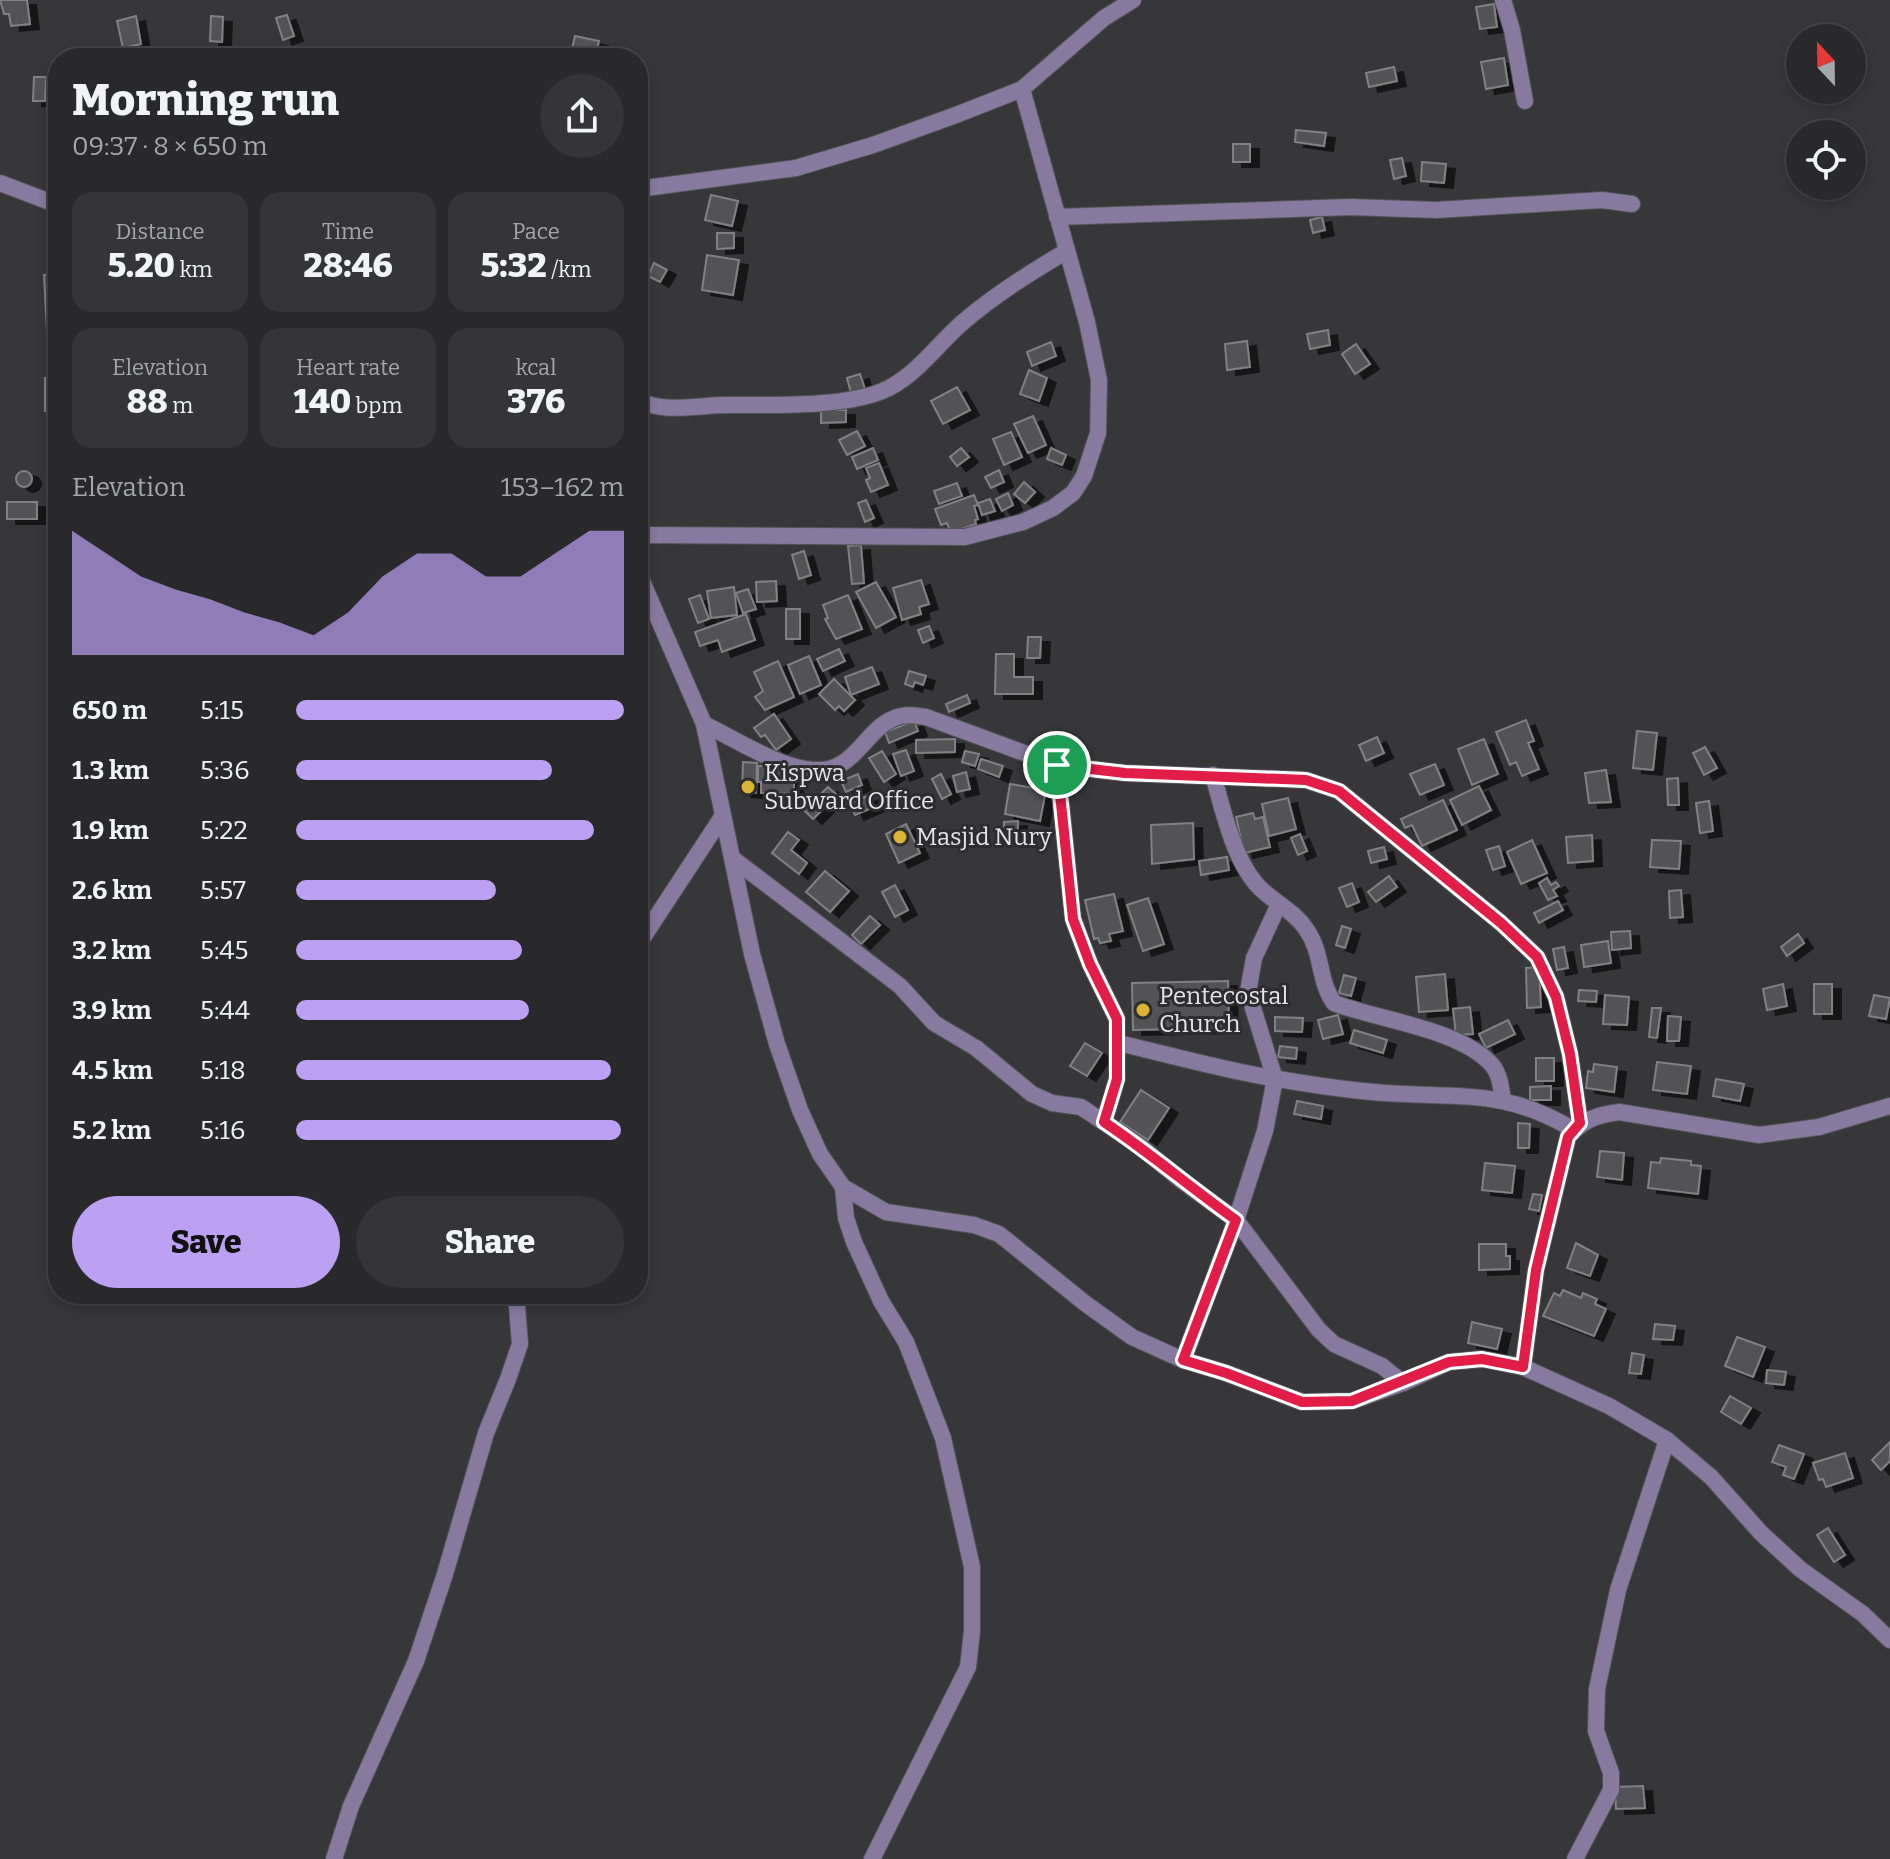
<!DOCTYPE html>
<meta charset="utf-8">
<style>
:root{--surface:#29282b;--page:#353437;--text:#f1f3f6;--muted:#a5a6a9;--line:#454447;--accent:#bca0f2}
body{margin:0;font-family:Bitter,serif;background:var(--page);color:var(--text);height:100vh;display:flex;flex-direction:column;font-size:30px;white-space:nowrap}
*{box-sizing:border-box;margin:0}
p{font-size:26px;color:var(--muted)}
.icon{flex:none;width:44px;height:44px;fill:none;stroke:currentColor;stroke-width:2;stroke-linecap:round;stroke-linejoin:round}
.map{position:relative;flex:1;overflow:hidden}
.sheet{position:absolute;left:48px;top:48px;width:600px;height:1256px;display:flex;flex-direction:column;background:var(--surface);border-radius:32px;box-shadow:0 4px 12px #0003,0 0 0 2px var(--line)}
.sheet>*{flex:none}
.needle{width:52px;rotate:338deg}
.controls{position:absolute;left:1786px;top:24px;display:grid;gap:16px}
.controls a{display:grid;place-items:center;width:80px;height:80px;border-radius:50%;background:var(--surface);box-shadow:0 4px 12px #0003,0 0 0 2px var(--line);font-size:40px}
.pin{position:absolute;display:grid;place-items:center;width:68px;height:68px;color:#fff;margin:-34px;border:4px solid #fff;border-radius:50%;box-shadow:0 2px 8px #0007}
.round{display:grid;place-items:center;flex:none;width:84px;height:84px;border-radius:42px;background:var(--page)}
.summary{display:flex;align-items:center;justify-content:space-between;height:136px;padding:0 24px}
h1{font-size:44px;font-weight:800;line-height:60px}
.metrics{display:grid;grid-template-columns:repeat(3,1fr);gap:12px;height:136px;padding:8px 24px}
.metrics div{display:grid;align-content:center;border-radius:20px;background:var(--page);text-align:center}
.metrics b{font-size:34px;font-weight:800}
.metrics small{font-size:22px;font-weight:400}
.metrics p{font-size:22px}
.chart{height:224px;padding:16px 24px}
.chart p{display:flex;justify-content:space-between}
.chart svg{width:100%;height:144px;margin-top:8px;fill:var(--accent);opacity:.7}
.action{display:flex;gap:16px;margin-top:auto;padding:16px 24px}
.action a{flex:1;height:92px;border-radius:48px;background:var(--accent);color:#111;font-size:32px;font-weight:800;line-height:92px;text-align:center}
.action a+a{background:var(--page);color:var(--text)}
ul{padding:0 24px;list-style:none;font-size:26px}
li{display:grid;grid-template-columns:128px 96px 1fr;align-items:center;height:60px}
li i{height:20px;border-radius:10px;background:var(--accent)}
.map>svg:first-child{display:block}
</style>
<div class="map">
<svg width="1890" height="1859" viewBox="0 0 1890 1859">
<defs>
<filter id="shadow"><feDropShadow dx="9" dy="5" stdDeviation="0" flood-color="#0009"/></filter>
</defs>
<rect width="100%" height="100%" fill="#373639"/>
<g fill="#535255" stroke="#818084" stroke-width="2" filter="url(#shadow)">
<path d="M0,0H27L30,24L11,26L9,14H4Z"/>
<path d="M1494,4L1497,27L1480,29L1476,7Z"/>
<path d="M287,15L294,36L283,40L276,18Z"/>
<path d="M136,16L141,44L123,48L117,21Z"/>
<path d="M211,16L223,17L222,42L210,41Z"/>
<path d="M575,36L599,41L595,57L571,53Z"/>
<path d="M1504,58L1508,85L1486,89L1481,62Z"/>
<path d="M1394,67L1397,81L1369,87L1366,73Z"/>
<path d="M34,77H46L45,101H33Z"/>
<path d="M1296,130L1326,133L1324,146L1295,142Z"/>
<rect x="1233" y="144" width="17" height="18"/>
<path d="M1402,158L1406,176L1394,179L1390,160Z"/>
<path d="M1422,162L1446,164L1444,183L1421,181Z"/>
<path d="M711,195L738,201L732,226L705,220Z"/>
<path d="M1322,217L1325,230L1313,233L1310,220Z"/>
<path d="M717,233H734V248L717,249Z"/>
<path d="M707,255L739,260L733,295L702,290Z"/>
<path d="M654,263L667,270L660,282L648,276Z"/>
<path d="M44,275H58V369H49Z"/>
<path d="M1328,330L1330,345L1310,349L1307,334Z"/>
<path d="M1247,341L1250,367L1227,370L1225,344Z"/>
<path d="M1051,342L1056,356L1032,366L1027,352Z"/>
<path d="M1356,344L1370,364L1355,374L1342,354Z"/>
<path d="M1029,370L1047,378L1039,401L1020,394Z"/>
<path d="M860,374L865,389L851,393L847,378Z"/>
<rect x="45" y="378" width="13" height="33"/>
<path d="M957,387L970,410L943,424L931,401Z"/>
<path d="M821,410H846V422L821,423Z"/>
<path d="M1033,416L1046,445L1028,453L1014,424Z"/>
<path d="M857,431L865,446L847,455L839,440Z"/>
<path d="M1011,432L1022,457L1004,465L993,439Z"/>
<path d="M873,448L878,460L857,469L852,457Z"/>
<path d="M961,448L969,457L957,466L950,457Z"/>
<path d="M1051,448L1066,455L1062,465L1047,459Z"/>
<path d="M879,463L888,485L871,492L866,480L870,478L866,468Z"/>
<path d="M999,470L1004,482L991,488L985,477Z"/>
<circle cx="24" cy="479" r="8"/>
<path d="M1024,482L1035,492L1025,503L1014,494Z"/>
<path d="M957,483L962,496L939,504L934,491Z"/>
<path d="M1008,493L1013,505L1002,511L996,499Z"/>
<path d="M974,495L978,505L974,506L978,519L975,520L976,524L951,533L947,523L941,525L935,509Z"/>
<path d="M990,499L995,511L982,515L978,503Z"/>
<path d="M866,500L874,518L865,522L858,503Z"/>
<rect x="7" y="502" width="30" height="17"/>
<path d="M861,545L864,583L852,584L848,546Z"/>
<path d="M804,551L811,575L799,579L792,555Z"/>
<path d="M921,580L929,604L919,607L921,614L902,620L893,588Z"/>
<path d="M776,581L777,601L757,602L756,582Z"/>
<path d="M876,582L896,617L876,628L856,592Z"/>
<path d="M734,587L737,615L711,618L707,591Z"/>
<path d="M748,589L756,609L743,613L736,593Z"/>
<path d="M700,595L709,619L698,623L689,599Z"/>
<path d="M848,595L862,629L836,639L825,619L828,618L823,605Z"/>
<rect x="786" y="609" width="14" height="30"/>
<path d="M746,614L755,640L722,652L718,640L700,646L695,632Z"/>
<path d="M929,626L934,638L923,643L918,630Z"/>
<path d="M1028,637H1041L1040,658H1027Z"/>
<path d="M839,649L845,661L823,671L817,659Z"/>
<path d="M996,654H1014V677H1033V694H995Z"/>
<path d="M809,656L821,685L800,694L788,665Z"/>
<path d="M778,661L794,697L765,710L755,697L763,691L754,672Z"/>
<path d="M872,667L879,684L851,695L845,677Z"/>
<path d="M909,671L926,676L923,685L915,682L913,687L905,684Z"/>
<path d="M834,679L855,700L844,711L839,706L835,710L819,694Z"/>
<path d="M967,695L970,703L949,712L946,704Z"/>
<path d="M774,714L791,739L776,750L765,735L761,737L754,728Z"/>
<path d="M1526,720L1534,741L1528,743L1539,769L1522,776L1516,762L1510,765L1496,732Z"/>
<path d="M914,721L918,731L889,743L885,732Z"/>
<path d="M1637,731L1657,733L1653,770L1633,768Z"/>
<path d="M1377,737L1384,753L1366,761L1359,745Z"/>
<path d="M955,739V752L916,753V740Z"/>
<path d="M1484,739L1498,774L1472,785L1458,749Z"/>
<path d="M1705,747L1717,768L1704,775L1693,753Z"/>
<path d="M906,750L914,771L901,776L893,754Z"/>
<path d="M882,751L896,774L884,782L869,758Z"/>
<path d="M965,751L979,754L975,766L962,762Z"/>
<path d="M981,759L1003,766L999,777L978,769Z"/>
<path d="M743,762L757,763L756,793L742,792Z"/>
<path d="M1435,764L1444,785L1420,795L1410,774Z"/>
<path d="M758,766H784V776L794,777V794L761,793V782H758Z"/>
<path d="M1606,770L1611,802L1589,803L1585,773Z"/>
<path d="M966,772L970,789L957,792L953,776Z"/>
<path d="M858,774L862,785L846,792L841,781Z"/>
<path d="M941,774L951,794L942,799L932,779Z"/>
<path d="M1678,778L1679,805H1668L1667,779Z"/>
<path d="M1010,784L1046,790L1040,821L1005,814Z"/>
<path d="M1479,786L1491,810L1462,825L1450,800Z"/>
<path d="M828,787L837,795L813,819L804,810Z"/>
<path d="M869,795L874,807L855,815L850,804Z"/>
<path d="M1288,798L1296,829L1269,836L1262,804Z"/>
<path d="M1443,800L1457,830L1422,846L1412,825L1405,828L1401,819Z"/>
<path d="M1709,801L1713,831L1700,833L1696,803Z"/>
<path d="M1253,813L1255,819L1263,817L1270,847L1244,853L1236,817Z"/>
<path d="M1018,821V838H1004V822Z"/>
<path d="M1193,823L1194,859L1152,864L1151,825Z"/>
<path d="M906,824L920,853L899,863L886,834Z"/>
<path d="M788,832L799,840L791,850L807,863L799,874L772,853Z"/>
<path d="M1300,834L1307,851L1298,855L1291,838Z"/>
<path d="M1592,835L1593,861L1568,863L1566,837Z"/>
<path d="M1532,840L1547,873L1521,884L1507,852Z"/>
<path d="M1652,840L1681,841L1679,869L1650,867Z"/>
<path d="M1499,846L1505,866L1493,870L1486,850Z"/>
<path d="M1384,847L1387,859L1371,863L1368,851Z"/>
<path d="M1227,857L1229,870L1201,875L1199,861Z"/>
<path d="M825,871L849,891L830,912L806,892Z"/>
<path d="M1389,876L1397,887L1376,902L1368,892Z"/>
<path d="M1547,878L1551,885L1556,882L1559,886L1553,890L1557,896L1548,900L1539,883Z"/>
<path d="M1352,883L1359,902L1347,907L1339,888Z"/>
<path d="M895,885L908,910L895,917L882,892Z"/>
<path d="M1681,890L1683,917L1670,918L1669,891Z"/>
<path d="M1114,894L1123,931L1109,934L1111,941L1100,943L1098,938L1094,939L1085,900Z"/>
<path d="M1148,898L1164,944L1143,951L1127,905Z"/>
<path d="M1558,901L1563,910L1539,923L1534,913Z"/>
<path d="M870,916L880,925L861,944L852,935Z"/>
<path d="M1342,926L1351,929L1345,948L1336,945Z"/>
<path d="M1630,931L1631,948L1612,950L1611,932Z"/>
<path d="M1798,934L1804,943L1787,956L1781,947Z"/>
<path d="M1608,941L1611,963L1584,967L1581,945Z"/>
<path d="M1564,947L1568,968L1557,970L1553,949Z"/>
<path d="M1539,967L1541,1007L1527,1008L1526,968Z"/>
<path d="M1445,974L1448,1010L1419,1012L1416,977Z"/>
<path d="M1344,975L1356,978L1351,996L1339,993Z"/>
<path d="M1228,981L1229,1028L1133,1030L1132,983Z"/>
<path d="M1783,984L1787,1006L1767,1010L1763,989Z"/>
<rect x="1814" y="984" width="18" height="30"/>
<path d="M1579,990L1597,991L1596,1002L1578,1001Z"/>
<path d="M1605,995L1629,997L1627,1025L1603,1024Z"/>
<path d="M1874,995L1890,998L1886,1019L1869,1016Z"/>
<path d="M1470,1007L1473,1034L1456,1035L1453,1009Z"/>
<path d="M1652,1008H1661L1657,1038L1649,1037Z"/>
<path d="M1338,1015L1343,1034L1323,1039L1318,1020Z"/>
<path d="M1668,1016L1681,1017L1679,1041H1667Z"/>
<path d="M1275,1017L1303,1018L1302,1032L1275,1031Z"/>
<path d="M1508,1020L1515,1034L1486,1048L1479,1034Z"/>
<path d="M1354,1030L1387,1040L1383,1053L1350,1043Z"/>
<path d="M1085,1043L1102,1053L1087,1076L1070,1066Z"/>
<path d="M1280,1046L1297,1048L1296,1059L1278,1057Z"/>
<rect x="1536" y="1058" width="18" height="23"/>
<path d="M1657,1062L1691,1066L1687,1094L1653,1090Z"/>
<path d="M1594,1064L1617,1067L1614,1092L1586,1088L1588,1071L1593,1072Z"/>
<path d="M1716,1079L1744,1084L1740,1101L1713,1096Z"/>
<path d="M1551,1086V1100H1530V1087Z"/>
<path d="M1141,1090L1169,1108L1148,1140L1120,1122Z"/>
<path d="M1297,1101L1323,1106L1321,1119L1294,1114Z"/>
<path d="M1518,1123L1530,1124L1529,1148H1518Z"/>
<path d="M1600,1151L1624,1153L1622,1180L1597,1177Z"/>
<path d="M1661,1158L1691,1161V1165L1701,1166L1698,1194L1648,1188L1651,1162L1660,1163Z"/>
<path d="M1485,1163L1515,1166L1512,1193L1482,1190Z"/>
<path d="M1533,1194L1542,1195L1539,1211L1529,1209Z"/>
<path d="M1576,1243L1598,1255L1590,1276L1567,1268Z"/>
<path d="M1479,1244H1506V1256H1510V1269L1479,1270Z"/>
<path d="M1563,1290L1581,1298L1583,1293L1597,1299L1595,1304L1606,1309L1594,1336L1543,1316L1554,1293L1560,1296Z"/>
<path d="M1472,1322L1502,1329L1497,1349L1468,1343Z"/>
<path d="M1655,1324L1675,1326L1673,1340L1653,1339Z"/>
<path d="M1737,1337L1765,1347L1753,1377L1725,1366Z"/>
<path d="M1632,1353L1644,1355L1641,1374L1629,1373Z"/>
<path d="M1767,1370L1786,1372L1784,1385L1766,1383Z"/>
<path d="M1730,1396L1751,1408L1741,1424L1721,1412Z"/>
<path d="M1890,1442V1461L1881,1470L1872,1460Z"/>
<path d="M1779,1445L1804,1454L1794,1479L1783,1475L1786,1467L1772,1462Z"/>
<path d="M1845,1453L1853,1478L1826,1487L1823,1479L1819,1480L1813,1463Z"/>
<path d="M1828,1528L1845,1555L1834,1562L1817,1535Z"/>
<path d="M1643,1786L1645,1808L1616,1809L1615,1787Z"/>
</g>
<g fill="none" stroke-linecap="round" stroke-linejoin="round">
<defs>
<g id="street">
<path d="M1503,0L1512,30L1525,101"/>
<path d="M0,183L58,205"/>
<path d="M638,189L796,168L873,145L956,115L1022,89L1104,18L1133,0"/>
<path d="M1057,217L1350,207L1436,210L1602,200L1632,204"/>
<path d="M638,400C665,414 697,405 727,405C772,405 850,408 889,388C919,372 937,345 962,323C994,295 1029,273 1067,251"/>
<path d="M638,535L965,537L1023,522L1053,508L1073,493L1084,476L1098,433L1099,380L1087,322L1022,89"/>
<path d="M638,572L704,724L752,954L777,1044L800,1110L820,1154L843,1187L886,1212L974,1225L999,1234L1086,1304L1132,1337L1183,1360L1226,1373L1302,1402L1352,1401L1403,1383L1449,1362L1482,1359L1523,1367L1609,1406L1667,1440L1711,1477L1761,1533L1800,1569L1863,1614L1890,1640"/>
<path d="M704,724C735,739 779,768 814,770C858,773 865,724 901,716C909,714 918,716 926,717L1057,765L1125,773L1306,780L1339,791L1501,923L1537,957L1556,997L1570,1054L1580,1123"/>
<path d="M1057,765L1073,919L1090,964L1117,1019V1079L1104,1122"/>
<path d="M1213,775C1223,810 1234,862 1260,888C1274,902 1295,912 1306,929C1323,952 1318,981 1334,1003C1378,1020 1461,1029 1492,1065C1500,1074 1501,1088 1503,1100"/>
<path d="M732,858L900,986L934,1023L976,1048L1032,1094L1052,1103L1081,1107L1141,1147L1181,1180L1236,1220L1319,1330L1334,1344L1382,1366L1403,1383"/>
<path d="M638,945L722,817"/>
<path d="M1118,1043C1171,1055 1225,1071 1278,1079C1319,1086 1363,1093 1405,1094C1473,1097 1512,1093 1574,1130"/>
<path d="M843,1187L846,1218L854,1242L881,1301L906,1342L943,1438L972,1567V1631L968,1667L872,1859"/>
<path d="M1183,1360L1236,1220L1265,1131L1275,1079L1248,992L1254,958L1279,904"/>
<path d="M1523,1367L1536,1270L1568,1137C1583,1120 1596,1115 1619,1112L1759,1135L1819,1127L1890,1106"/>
<path d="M334,1859L351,1806L416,1661L445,1574L486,1433L508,1379L520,1344L516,1294"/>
<path d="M1575,1859L1611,1790V1773L1596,1731L1597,1689L1618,1590L1667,1440"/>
</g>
</defs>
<use href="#street" stroke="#535255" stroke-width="18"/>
<use href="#street" stroke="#877a9e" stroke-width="16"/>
</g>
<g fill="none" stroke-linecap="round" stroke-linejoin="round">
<defs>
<path id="route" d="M1057,765L1125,773L1306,780L1339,791L1501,923L1537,957L1556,997L1570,1054L1580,1123L1568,1137L1536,1270L1523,1367L1482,1359L1449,1362L1352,1401L1302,1402L1226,1373L1183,1360L1236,1220C1191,1188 1149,1152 1104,1122L1117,1079V1019L1090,964L1073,919Z"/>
</defs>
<use href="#route" stroke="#fff" stroke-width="16"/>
<use href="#route" stroke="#e11d48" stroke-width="10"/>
</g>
<g fill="#dab334" stroke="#2d2c2f" stroke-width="3">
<circle cx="748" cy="787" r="8"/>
<circle cx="900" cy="837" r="8"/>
<circle cx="1143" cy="1010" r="8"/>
</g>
<g text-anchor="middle" stroke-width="6" stroke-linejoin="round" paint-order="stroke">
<g font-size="24" fill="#e5e4e6" stroke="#2d2c2f" text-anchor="start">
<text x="764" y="781">Kispwa<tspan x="764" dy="28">Subward Office</tspan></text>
<text x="916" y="845">Masjid Nury</text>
<text x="1159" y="1004">Pentecostal<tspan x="1159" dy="28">Church</tspan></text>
</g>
</g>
</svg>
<div class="controls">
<a><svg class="needle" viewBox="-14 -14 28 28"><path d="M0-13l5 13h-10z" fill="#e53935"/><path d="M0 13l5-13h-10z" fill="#a5a6a9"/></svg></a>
<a><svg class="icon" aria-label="locate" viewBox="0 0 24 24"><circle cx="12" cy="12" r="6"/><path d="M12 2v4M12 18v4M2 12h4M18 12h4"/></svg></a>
</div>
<div class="pin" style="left:1057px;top:765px;background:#1e9e55"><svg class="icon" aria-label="arrive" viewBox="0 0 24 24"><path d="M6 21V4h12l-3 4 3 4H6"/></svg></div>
<section class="sheet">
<div class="summary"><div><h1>Morning run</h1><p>09:37 · 8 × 650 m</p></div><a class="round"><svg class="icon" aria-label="share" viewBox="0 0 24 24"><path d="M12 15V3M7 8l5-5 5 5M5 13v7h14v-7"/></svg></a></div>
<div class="metrics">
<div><p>Distance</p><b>5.20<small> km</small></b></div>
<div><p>Time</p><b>28:46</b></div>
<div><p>Pace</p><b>5:32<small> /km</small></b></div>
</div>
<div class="metrics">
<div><p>Elevation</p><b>88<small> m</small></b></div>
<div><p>Heart rate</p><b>140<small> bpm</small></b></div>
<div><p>kcal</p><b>376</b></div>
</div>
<div class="chart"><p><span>Elevation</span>153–162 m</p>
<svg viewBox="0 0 160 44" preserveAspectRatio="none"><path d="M0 44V6L10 13L20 20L30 24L40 27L50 31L60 34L70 38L80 31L90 20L100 13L110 13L120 20L130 20L140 13L150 6L160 6V44z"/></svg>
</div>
<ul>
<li><b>650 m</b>5:15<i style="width:100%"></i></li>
<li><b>1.3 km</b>5:36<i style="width:78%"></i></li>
<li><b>1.9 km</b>5:22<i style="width:91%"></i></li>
<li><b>2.6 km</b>5:57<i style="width:61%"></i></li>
<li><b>3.2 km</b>5:45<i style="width:69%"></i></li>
<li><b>3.9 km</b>5:44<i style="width:71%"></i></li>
<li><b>4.5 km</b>5:18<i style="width:96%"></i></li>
<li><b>5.2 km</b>5:16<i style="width:99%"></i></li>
</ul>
<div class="action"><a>Save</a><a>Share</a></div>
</section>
</div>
